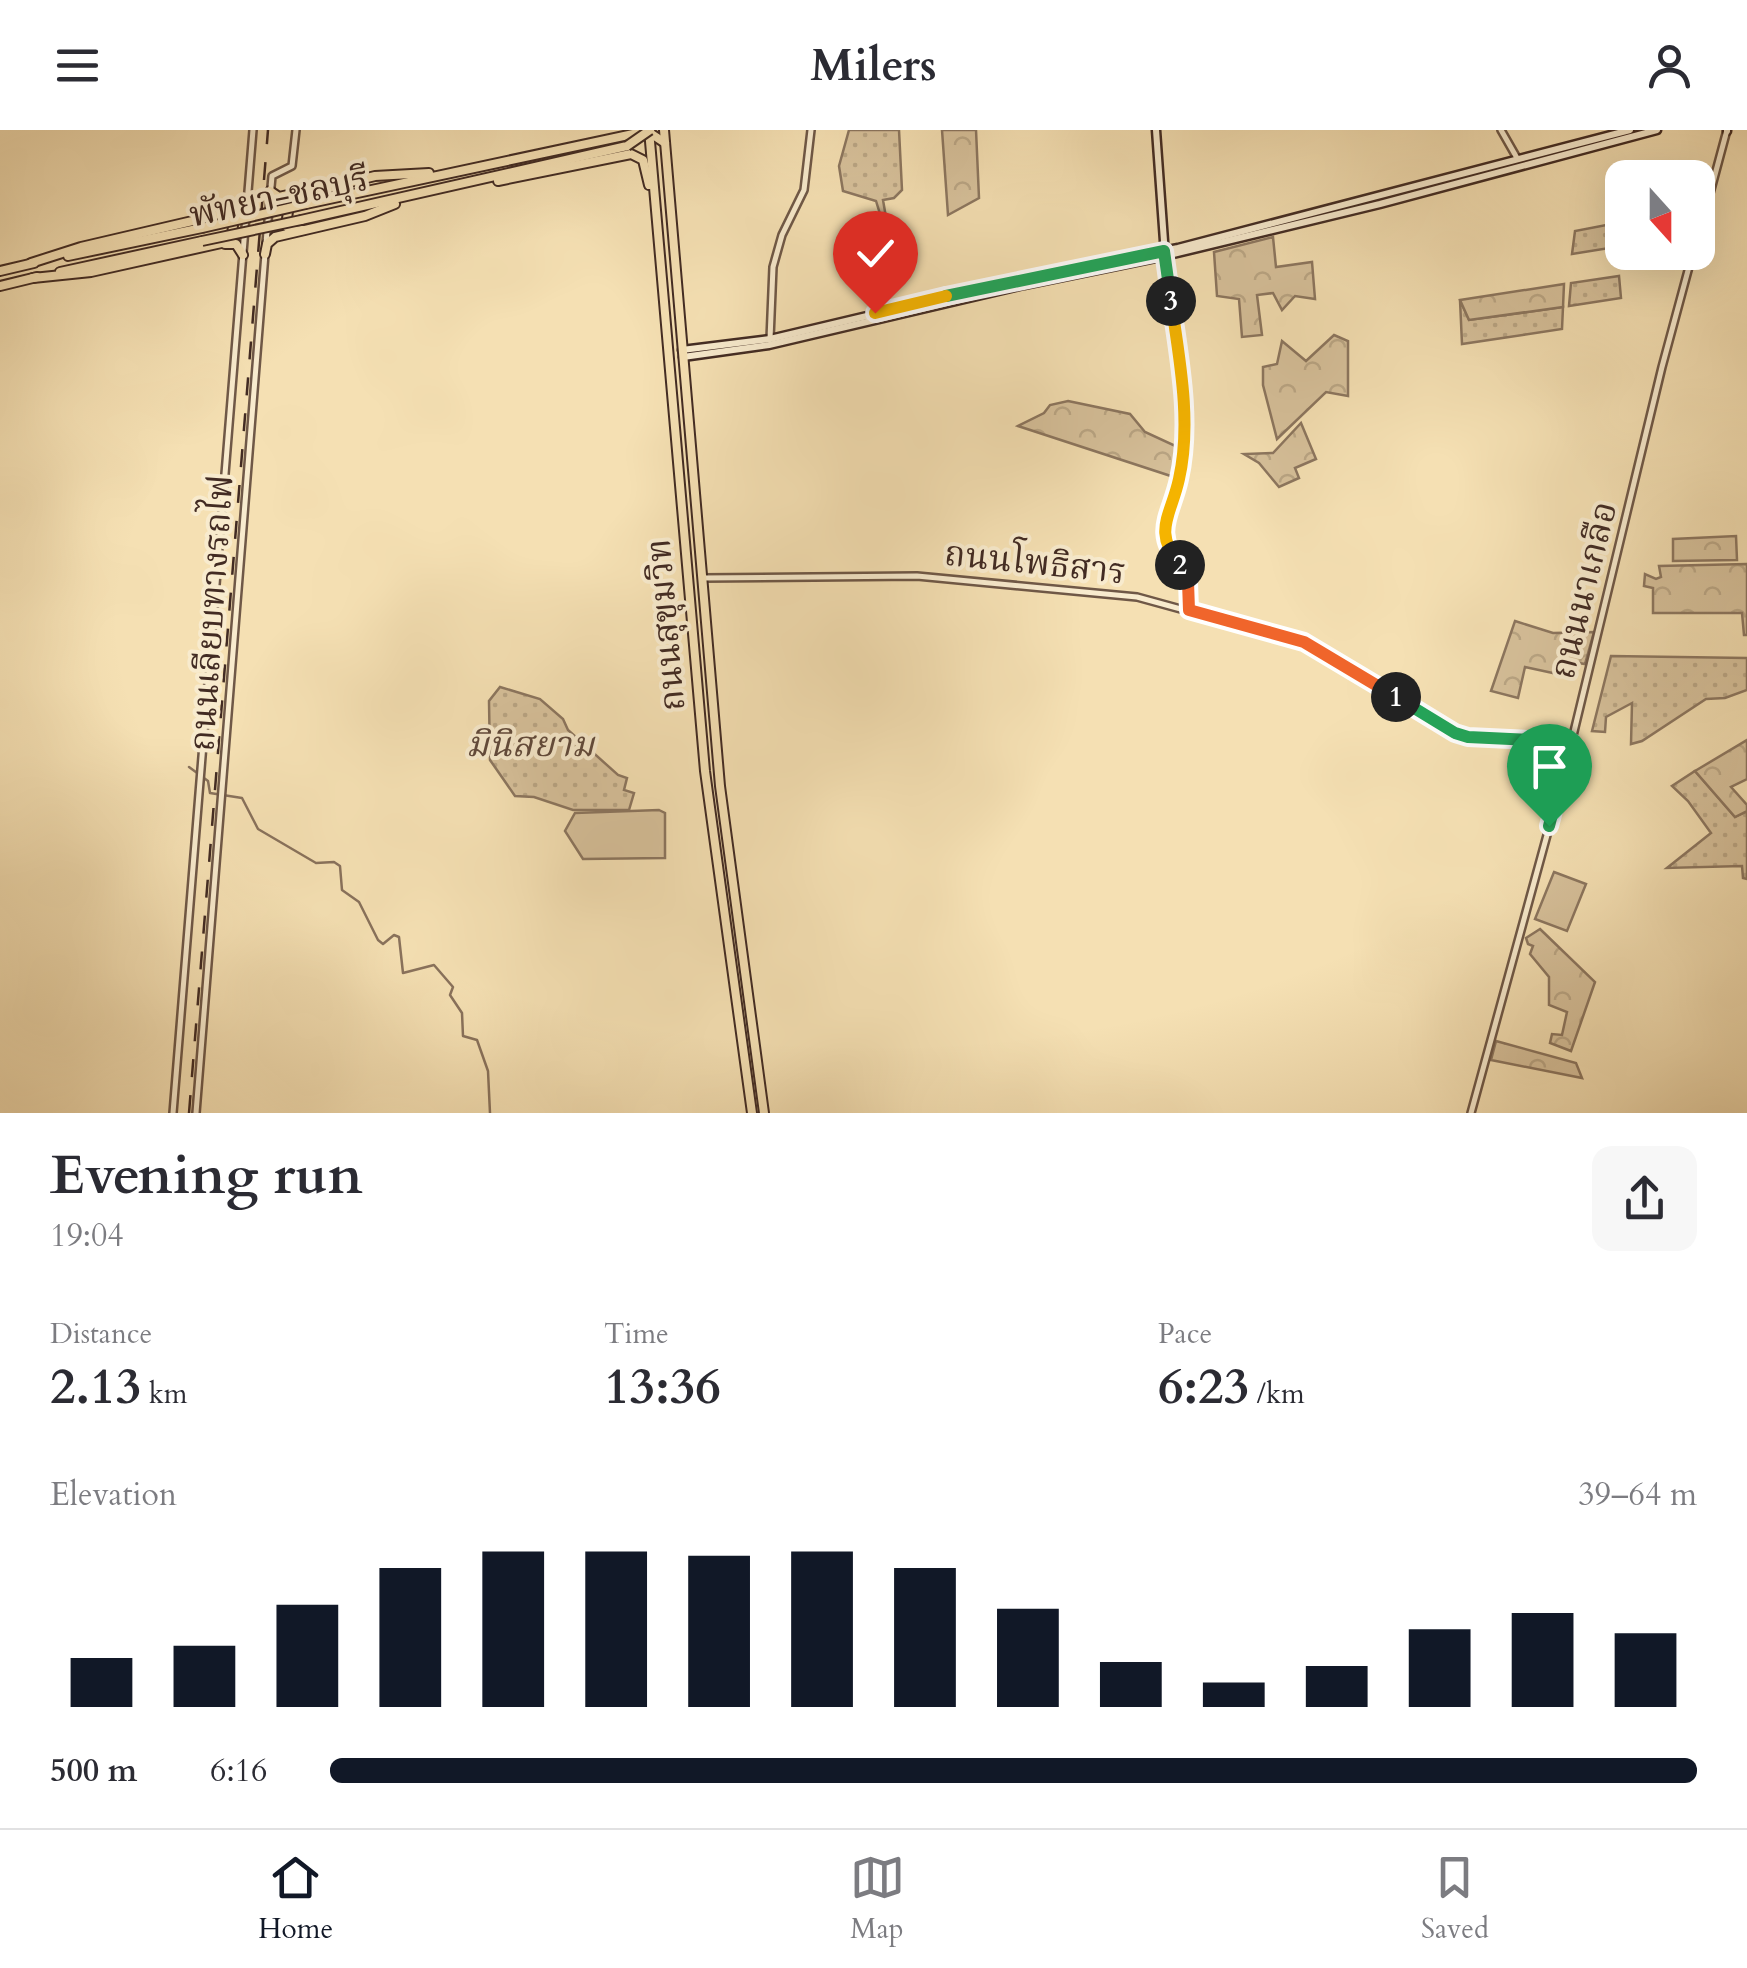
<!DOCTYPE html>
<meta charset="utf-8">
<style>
:root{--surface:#fff;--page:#f7f7f7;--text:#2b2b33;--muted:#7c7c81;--line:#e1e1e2;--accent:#111827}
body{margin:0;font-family:Cardo,"Noto Serif Thai",serif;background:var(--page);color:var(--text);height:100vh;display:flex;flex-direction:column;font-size:38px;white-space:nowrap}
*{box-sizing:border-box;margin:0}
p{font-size:32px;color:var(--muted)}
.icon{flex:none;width:55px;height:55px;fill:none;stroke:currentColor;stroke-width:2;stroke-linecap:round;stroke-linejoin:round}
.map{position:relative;height:983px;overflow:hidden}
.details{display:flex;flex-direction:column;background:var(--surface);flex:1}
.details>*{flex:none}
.needle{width:65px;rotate:159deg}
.buttons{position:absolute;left:1605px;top:30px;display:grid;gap:20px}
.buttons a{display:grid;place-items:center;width:110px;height:110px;border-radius:20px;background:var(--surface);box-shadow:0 10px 40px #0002;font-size:50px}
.pin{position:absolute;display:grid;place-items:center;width:85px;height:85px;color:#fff;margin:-102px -42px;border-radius:50% 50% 50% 0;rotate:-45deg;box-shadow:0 0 10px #0007}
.pin .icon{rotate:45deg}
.km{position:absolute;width:50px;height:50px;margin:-25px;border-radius:50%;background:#222;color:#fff;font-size:28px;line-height:50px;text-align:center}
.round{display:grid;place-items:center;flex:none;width:105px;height:105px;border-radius:20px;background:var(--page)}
.overview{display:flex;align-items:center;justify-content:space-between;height:170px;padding:0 50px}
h1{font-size:55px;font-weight:700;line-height:75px}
.figures{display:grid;grid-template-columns:repeat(3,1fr);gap:15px;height:170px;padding:10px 50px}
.figures div{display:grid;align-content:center}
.figures b{font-size:50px;font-weight:700}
.figures small{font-size:28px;font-weight:400}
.figures p{font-size:28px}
.chart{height:280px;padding:20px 50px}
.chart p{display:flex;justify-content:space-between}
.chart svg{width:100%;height:180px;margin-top:10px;stroke:var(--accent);stroke-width:6}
ul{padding:0 50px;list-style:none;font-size:32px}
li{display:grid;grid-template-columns:160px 120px 1fr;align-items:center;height:75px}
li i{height:25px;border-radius:12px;background:var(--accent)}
header{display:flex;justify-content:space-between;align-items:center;height:130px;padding:0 50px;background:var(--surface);font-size:45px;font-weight:700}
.tab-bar{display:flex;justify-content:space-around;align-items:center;height:140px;border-top:2px solid var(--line);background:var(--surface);font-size:28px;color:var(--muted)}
.tab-bar a{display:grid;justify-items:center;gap:5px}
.tab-bar .selected{color:var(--accent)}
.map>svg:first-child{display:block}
</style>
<header><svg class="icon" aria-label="menu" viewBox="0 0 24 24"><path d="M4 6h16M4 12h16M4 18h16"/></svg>Milers<svg class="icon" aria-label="person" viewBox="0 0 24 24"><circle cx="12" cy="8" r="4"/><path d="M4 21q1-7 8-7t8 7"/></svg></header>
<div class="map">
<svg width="1747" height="983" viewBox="0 0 1747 983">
<defs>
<pattern id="grass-dots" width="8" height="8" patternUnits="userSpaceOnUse" patternTransform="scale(2.5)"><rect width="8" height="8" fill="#d7c19b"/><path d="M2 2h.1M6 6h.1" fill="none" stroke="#baa685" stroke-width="1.8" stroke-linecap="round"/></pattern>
<pattern id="forest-crowns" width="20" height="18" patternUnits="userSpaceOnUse" patternTransform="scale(2.5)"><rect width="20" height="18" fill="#d7c19b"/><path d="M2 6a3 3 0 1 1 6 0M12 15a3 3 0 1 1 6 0" fill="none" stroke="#baa685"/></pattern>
</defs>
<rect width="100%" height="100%" fill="#f5e0b3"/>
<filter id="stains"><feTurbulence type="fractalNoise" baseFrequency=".002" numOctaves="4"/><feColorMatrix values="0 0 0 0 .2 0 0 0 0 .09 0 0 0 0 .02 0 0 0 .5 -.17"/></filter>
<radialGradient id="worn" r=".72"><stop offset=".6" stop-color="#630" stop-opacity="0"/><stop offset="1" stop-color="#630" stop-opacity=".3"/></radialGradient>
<g fill="url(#grass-dots)" stroke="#8c765f" stroke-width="2.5">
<path d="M849,0H899L902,60L894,68L883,70L888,99L885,100L876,71L843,61L839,36Z"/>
<path d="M1622,92V116L1572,124L1575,101Z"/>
<path d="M1619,146L1621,168L1569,176L1571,153Z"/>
<path d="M1460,170L1469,190L1563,177L1562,199L1462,214Z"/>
<path d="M1611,526L1747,528V560L1725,568L1706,569L1642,611L1631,614L1632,573L1606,587L1605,602L1592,601Z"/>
<path d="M500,557L540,569L563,589L568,600L618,645L627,648L624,660L634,663L629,680H573L534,667L515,666L490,630L489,571Z"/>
<path d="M1695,641L1735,687L1747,681V749L1743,748L1742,736L1667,738L1711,703L1688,671L1672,656Z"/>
</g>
<g fill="url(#forest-crowns)" stroke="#8c765f" stroke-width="2.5">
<path d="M942,0H976L979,68L948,85Z"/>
<path d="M1273,107L1276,137L1312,132L1315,169L1295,166L1282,180L1273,163L1257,165L1262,205L1242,207L1239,169L1217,166L1214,122Z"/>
<path d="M1564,154L1563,177L1469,190L1460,170Z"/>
<path d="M1334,205L1348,211V266L1326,262L1277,309L1263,255V237L1277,234L1282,211L1306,231Z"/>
<path d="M1068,271L1130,284L1145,302L1182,319L1177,348L1018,296L1044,283L1050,275Z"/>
<path d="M1301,293L1316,329L1295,338L1299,348L1279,357L1259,333L1244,324L1273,323Z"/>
<path d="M1736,406L1737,430L1673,431V409Z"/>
<path d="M1747,434V505H1744L1742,483H1653V458L1644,456L1645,444L1656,449L1661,447L1659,436Z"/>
<path d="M1515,491L1553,503L1594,502L1585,534L1566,531L1562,545L1525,537L1518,568L1491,561Z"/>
<path d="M1747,610V649L1731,657L1747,675V681L1735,687L1695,641Z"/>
<path d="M1540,799L1595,852L1571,921L1550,913L1552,904L1562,905L1567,882L1549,875V847L1530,824L1533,816L1528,814L1526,808Z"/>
<path d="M1496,911L1576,933L1582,948L1491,930Z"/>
</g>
<g fill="#d7c19b" stroke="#8c765f" stroke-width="2.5">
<path d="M659,680L665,683V728L583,729L565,701L575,683Z"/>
<path d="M1554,742L1586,754L1567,801L1535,789Z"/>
</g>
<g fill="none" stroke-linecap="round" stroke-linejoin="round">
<path stroke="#89725c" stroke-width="2.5" d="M189,637L208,651L210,663L242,668L258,699L316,733L334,732L340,736L342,760L359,772L378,810L383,814L394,805L399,807L403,843L434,835L453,857L450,865L462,883L463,906L477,910L488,941L490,983"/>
<path stroke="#b8a282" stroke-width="5" d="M511,624L522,625L538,610"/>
<defs>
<g id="tertiary">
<path d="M1501,0L1517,28"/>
<path d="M1698,108L1727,0"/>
<path d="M266,113L272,46L292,36L296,0"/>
<path d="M1165,126L1177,214L1184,316L1179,352L1166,392L1165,411L1186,445L1189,480"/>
<path d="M770,209L773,137L782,105L804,60L811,0"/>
<path d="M702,448L917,446L1137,467L1304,513L1455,603L1468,607L1571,613"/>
<path d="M173,983L253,0"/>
<path d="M196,983L265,124"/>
<path d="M1471,983L1564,643L1662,237L1693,122"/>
</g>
<g id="secondary">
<path d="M1156,0L1165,125"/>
<path d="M1727,0V1"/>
<path d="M682,220L770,209L1035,146L1178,118L1630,0"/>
<path d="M683,227L769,215L1024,155L1165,126L1380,74L1657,0"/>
</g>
<g id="trunk">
<path d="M649,0L705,641L752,983"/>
<path d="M664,0L720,656L764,983"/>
<path d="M498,51L631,24L643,30L649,55"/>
<path d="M270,61L279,67L292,64"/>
<path d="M306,74L647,1L665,13"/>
<path d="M301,90L627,16"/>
<path d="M303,100L291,101L286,96L290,67L375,46L429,43"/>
<path d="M225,114H236L243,125"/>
<path d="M265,124L267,114L275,107L365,86L395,74"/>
<path d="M68,126L202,98"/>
<path d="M31,133L81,117L218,85L241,78L247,71"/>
<path d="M0,141L34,133"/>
<path d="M60,142L202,111"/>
<path d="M33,148L91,142L226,112L232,107L233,95L228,86L218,85"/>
<path d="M0,156L37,147"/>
</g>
</defs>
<use href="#tertiary" stroke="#6f5847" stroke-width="10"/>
<use href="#secondary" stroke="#422b23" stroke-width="11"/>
<use href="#trunk" stroke="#422b23" stroke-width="12"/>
<use href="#tertiary" stroke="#f8ebce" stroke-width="5"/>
<use href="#secondary" stroke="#f8ebce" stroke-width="6"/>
<use href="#trunk" stroke="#f5e0b3" stroke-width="8"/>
<path stroke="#422b23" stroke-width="2.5" stroke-dasharray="18 18" stroke-linecap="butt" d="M189,983L268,0"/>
<defs>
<g id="trunk-bridge">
<path d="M627,16L650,0"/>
<path d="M202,98L306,74"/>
<path d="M202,111L301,90"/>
</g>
</defs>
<use href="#trunk-bridge" stroke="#422b23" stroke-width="12" stroke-linecap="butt"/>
<use href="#trunk-bridge" stroke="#f5e0b3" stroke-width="8"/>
</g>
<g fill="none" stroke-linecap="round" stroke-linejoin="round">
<defs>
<path id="split-1" d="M1396,567L1455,603L1468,607L1571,612L1549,696"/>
<path id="split-2" d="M1180,435L1188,452L1189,480L1304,512L1396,567"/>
<path id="split-3" d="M1171,171C1179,227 1192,292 1179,349C1171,386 1152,401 1180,435"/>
<path id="split-4" d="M946,166L1164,121L1171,171"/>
<path id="split-5" d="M875,183L946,166"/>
</defs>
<use href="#split-1" stroke="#fff" stroke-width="20"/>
<use href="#split-2" stroke="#fff" stroke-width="20"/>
<use href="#split-3" stroke="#fff" stroke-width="20"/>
<use href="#split-4" stroke="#fff" stroke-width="20"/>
<use href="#split-5" stroke="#fff" stroke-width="20"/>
<use href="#split-1" stroke="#22a559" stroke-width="12"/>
<use href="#split-2" stroke="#f0652b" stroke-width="12"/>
<use href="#split-3" stroke="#f5b400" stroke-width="12"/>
<use href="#split-4" stroke="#22a559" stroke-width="12"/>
<use href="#split-5" stroke="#f5b400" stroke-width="12"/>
</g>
<g text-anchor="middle" stroke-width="8" stroke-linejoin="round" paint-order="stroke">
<g font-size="35" fill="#422b23" stroke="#f8ebce">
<text transform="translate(279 66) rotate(-12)" y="12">พัทยา-ชลบุรี</text>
<text transform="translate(1035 432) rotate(6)" y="12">ถนนโพธิสาร</text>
<text transform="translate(1583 460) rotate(-76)" y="12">ถนนนาเกลือ</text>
<text transform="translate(211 483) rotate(-86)" y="12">ถนนเลียบทางรถไฟ</text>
<text transform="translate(665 495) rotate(-95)" y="12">ถนนสุขุมวิท</text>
</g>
<g font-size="35" font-style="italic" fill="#60493b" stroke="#f8ebce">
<text x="530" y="626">มินิสยาม</text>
</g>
</g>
<rect width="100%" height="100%" filter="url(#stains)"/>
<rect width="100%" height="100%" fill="url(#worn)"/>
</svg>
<div class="buttons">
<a><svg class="needle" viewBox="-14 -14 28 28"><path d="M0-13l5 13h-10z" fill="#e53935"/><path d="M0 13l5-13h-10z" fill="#7c7c81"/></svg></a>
</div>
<div class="pin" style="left:1549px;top:696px;background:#1e9e55"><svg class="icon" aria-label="arrive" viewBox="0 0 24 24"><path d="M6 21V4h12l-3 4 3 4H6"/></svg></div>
<div class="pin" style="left:875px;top:183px;background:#d93025"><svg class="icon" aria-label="check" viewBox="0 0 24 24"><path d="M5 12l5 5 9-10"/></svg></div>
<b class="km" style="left:1396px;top:567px">1</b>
<b class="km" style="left:1180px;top:435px">2</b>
<b class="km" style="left:1171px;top:171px">3</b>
</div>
<section class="details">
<div class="overview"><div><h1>Evening run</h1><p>19:04</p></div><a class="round"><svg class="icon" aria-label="share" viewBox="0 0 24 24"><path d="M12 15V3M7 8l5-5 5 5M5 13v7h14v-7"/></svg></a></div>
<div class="figures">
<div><p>Distance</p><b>2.13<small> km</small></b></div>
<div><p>Time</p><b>13:36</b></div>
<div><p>Pace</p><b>6:23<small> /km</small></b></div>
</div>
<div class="chart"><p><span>Elevation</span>39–64 m</p>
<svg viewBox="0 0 160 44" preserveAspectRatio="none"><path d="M5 44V32M15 44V29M25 44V19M35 44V10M45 44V6M55 44V6M65 44V7M75 44V6M85 44V10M95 44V20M105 44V33M115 44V38M125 44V34M135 44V25M145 44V21M155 44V26"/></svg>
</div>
<ul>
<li><b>500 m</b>6:16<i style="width:100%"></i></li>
</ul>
</section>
<nav class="tab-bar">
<a class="selected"><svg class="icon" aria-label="home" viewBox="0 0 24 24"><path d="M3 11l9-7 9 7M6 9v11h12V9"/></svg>Home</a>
<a><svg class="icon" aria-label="map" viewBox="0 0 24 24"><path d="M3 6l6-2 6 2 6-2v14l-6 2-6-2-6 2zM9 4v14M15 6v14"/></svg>Map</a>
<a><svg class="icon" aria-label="saved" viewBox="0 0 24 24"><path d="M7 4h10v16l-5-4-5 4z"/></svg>Saved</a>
</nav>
